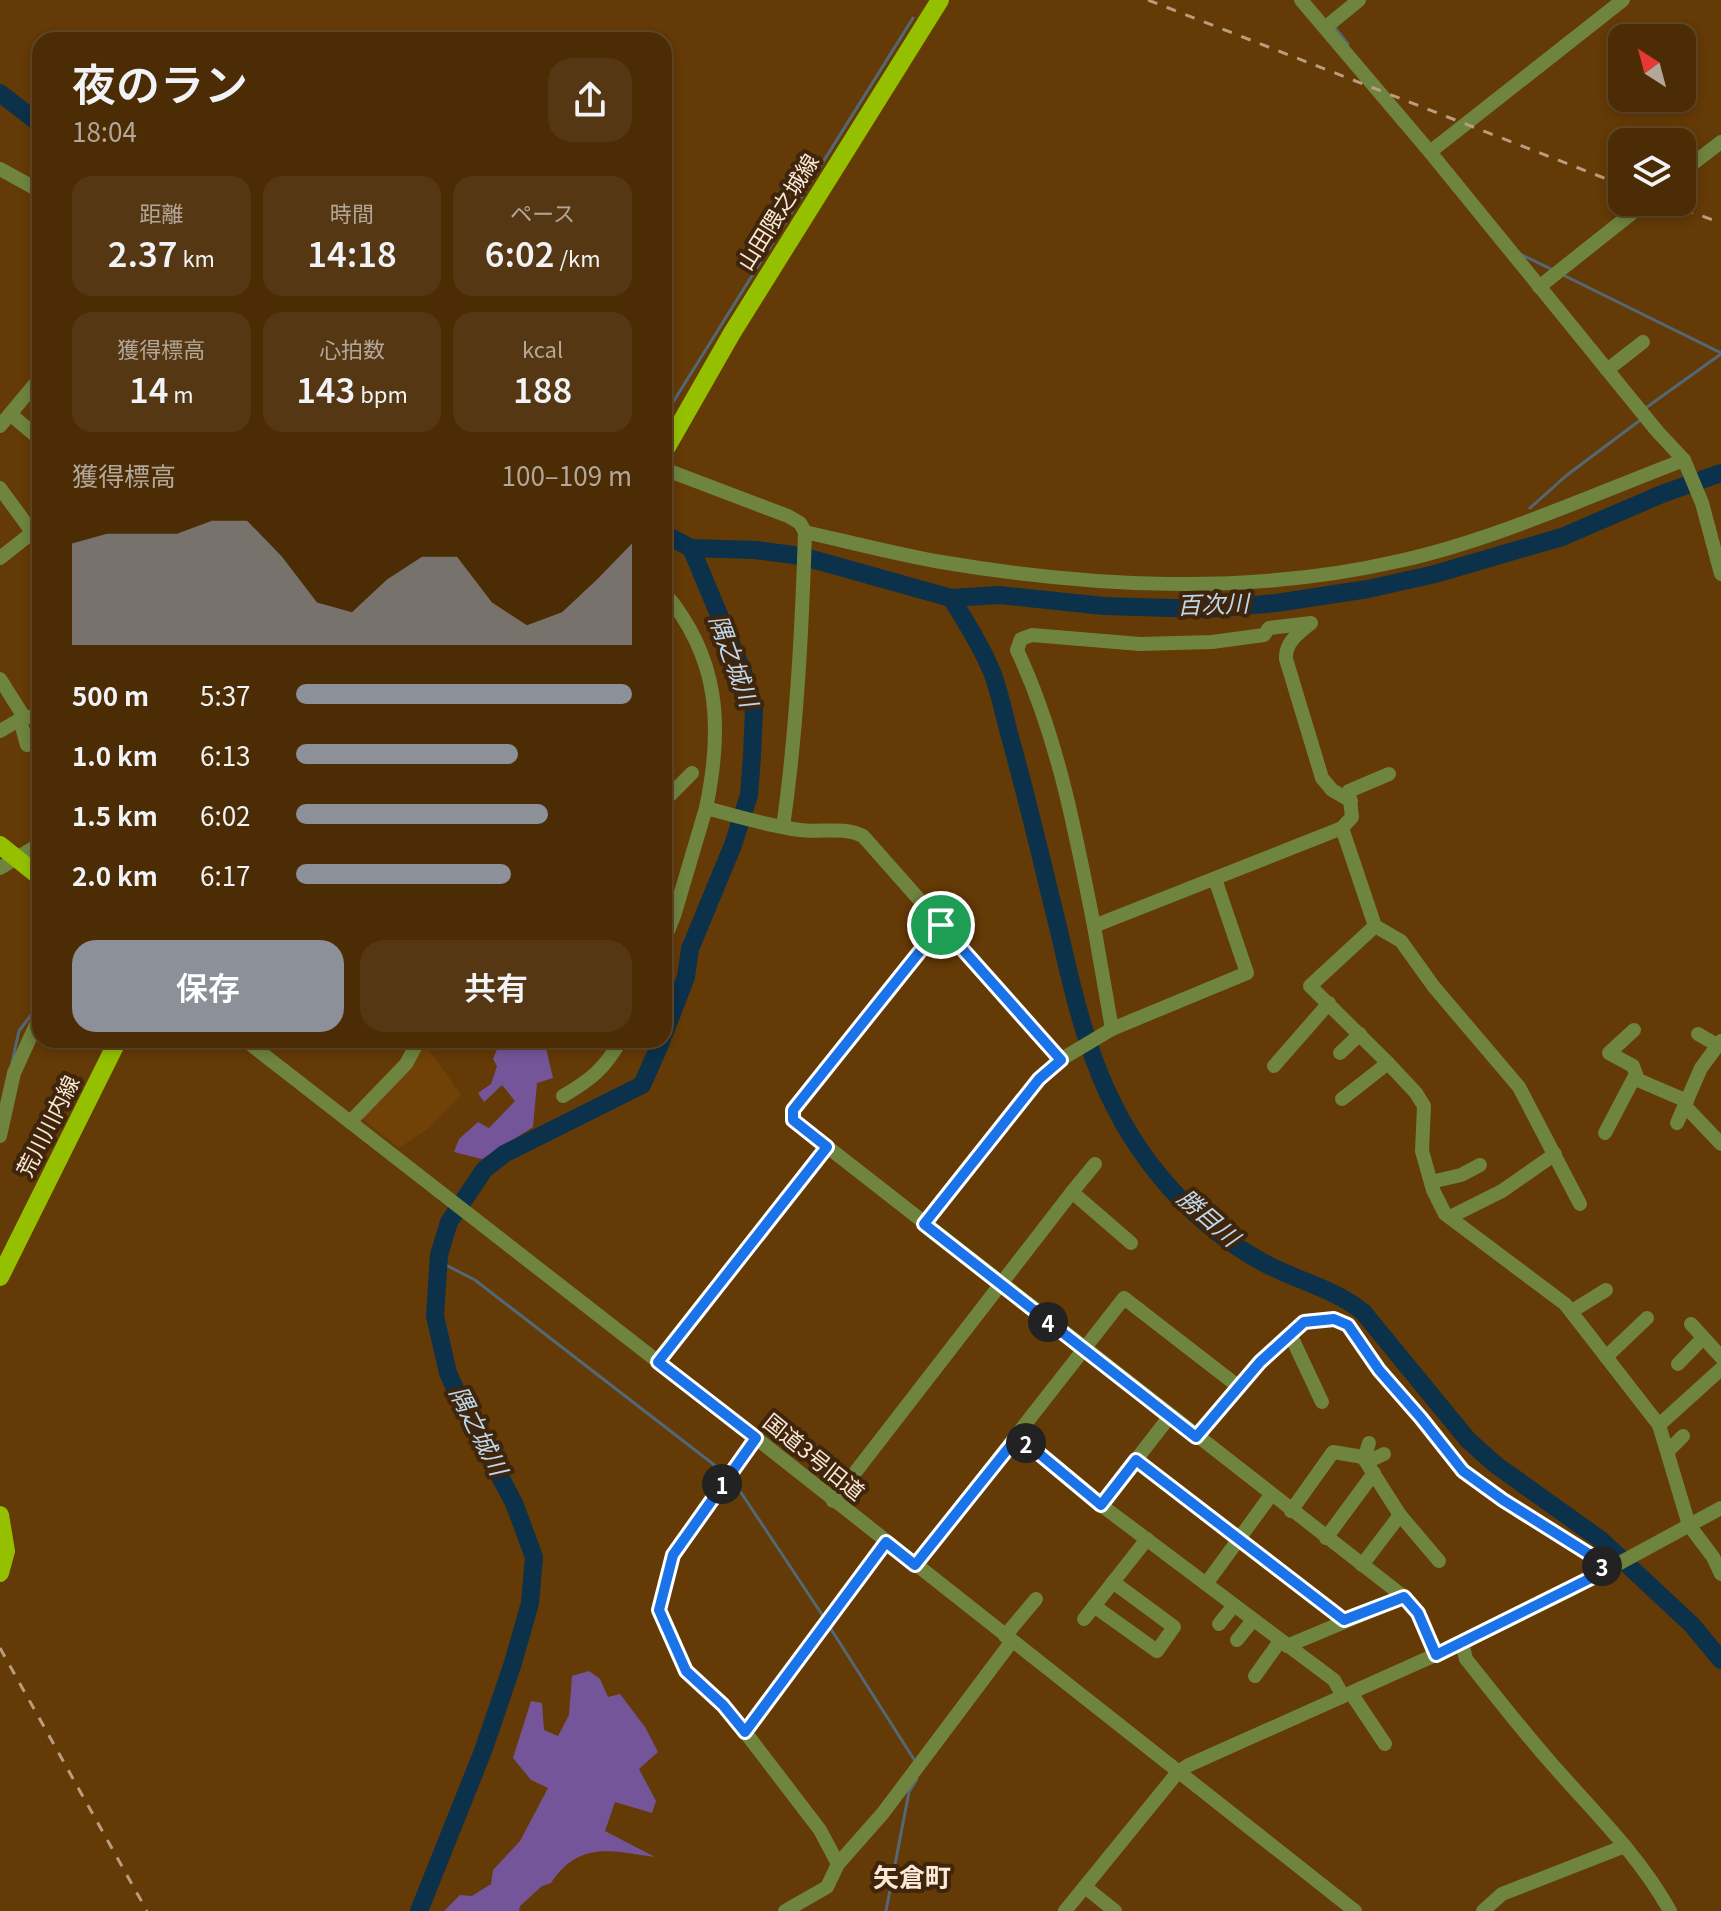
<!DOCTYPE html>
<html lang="ja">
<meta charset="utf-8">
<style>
:root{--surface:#4b2c04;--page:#553813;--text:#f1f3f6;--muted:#b2a79a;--line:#624826;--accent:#8c9099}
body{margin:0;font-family:Georgia,"Noto Sans JP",serif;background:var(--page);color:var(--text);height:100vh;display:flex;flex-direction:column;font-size:30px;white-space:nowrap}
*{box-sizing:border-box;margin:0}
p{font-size:26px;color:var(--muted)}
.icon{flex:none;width:44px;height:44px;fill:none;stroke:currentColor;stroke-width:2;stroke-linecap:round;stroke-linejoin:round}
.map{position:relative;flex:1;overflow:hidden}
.sheet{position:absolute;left:32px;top:32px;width:640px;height:1016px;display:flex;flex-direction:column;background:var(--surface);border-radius:24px;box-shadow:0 4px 12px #0003,0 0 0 2px var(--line)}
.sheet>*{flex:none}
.needle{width:52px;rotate:324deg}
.tools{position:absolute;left:1608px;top:24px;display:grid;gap:16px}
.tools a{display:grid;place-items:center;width:88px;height:88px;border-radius:16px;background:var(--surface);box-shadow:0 4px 12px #0003,0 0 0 2px var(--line);font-size:40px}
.pin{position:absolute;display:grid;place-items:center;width:68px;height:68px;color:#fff;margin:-34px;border:4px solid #fff;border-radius:50%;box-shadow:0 2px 8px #0007}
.km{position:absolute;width:40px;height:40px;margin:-20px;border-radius:50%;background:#222;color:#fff;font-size:22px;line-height:40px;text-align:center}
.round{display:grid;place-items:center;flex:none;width:84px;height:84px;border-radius:24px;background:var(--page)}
.summary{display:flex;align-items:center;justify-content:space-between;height:136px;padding:0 40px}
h1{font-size:44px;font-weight:600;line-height:60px}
.stats{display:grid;grid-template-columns:repeat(3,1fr);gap:12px;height:136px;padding:8px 40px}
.stats div{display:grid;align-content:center;border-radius:20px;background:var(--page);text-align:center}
.stats b{font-size:34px;font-weight:600}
.stats small{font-size:22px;font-weight:400}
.stats p{font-size:22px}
.chart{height:224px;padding:16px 40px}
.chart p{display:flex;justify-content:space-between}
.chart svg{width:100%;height:144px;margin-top:8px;fill:var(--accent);opacity:.7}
.primary-button{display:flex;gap:16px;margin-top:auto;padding:16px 40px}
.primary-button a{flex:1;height:92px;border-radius:24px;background:var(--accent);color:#fff;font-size:32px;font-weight:600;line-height:92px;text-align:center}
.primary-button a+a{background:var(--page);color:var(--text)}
ul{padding:0 40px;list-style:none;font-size:26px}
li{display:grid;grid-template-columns:128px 96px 1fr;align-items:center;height:60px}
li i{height:20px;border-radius:10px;background:var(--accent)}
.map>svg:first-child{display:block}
</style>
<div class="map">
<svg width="1721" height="1911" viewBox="0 0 1721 1911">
<rect width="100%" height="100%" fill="#643a06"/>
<path fill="#714208" d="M423,1041L461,1095L426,1130L399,1148L360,1117Z"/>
<g fill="#75559a">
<path d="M501,1040H556L546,1048L553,1078L537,1083L533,1127L482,1159L454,1152L459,1139L478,1122L489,1128L515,1101L502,1085L484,1102L478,1093L491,1084L497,1066L493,1059Z"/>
<path d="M589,1671L600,1679L608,1697L620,1694L645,1727L658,1752L639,1769L656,1801L652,1813L615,1802L605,1831L655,1857C613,1851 579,1840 551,1883L542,1886L520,1906L519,1911H444L460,1895L472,1896L491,1884L493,1870L520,1841L548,1788L531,1780L513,1758L531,1701L542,1703L544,1730L558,1736L569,1715L572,1676Z"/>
</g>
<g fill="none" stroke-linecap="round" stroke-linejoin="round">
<g stroke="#536875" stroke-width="3">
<path d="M1335,28L1348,44"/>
<path d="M1520,254L1553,270"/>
<path d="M1563,275L1721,353"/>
<path d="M1647,407L1721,354"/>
<path d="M664,412L670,407L913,18"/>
<path d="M1530,508L1567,475L1639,421"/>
<path d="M12,1062L19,1031L40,1003"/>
<path d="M438,1261L475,1280L726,1474"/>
<path d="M732,1479L825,1619"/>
<path d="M829,1626L915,1761"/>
<path d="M886,1911L909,1792L917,1779"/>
</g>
<g stroke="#0b314b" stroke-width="18">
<path d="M0,93L40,124"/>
<path d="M664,534L691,548L743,672L754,710L752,756L749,795L733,845L690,949L686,977L664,1034"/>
<path d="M691,548L755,550L801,556L951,598L999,595L1104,606L1206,609L1276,603L1368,589L1435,574L1562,537L1662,494L1721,473"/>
<path d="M951,598C966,622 981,646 992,672C1000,693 1004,715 1010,737C1028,801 1043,866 1059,931C1080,1022 1098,1101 1159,1175C1187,1210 1226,1243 1266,1264C1298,1281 1335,1289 1363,1312L1468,1440L1496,1465L1601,1540L1692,1625L1721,1660"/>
<path d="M419,1911L483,1751L513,1663L530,1603L534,1557L514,1503L466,1413L448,1373L435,1316L439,1255L449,1222L484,1170L504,1154L642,1085L662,1040"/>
</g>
<g stroke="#6e843f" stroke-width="14">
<path d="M1301,0L1430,152L1657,431L1684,460L1702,503L1721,574"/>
<path d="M1326,27L1359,0"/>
<path d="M1430,152L1623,0"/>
<path d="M0,169L40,191"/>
<path d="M1682,172L1721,142"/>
<path d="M1539,287L1646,202"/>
<path d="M1607,370L1643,342"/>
<path d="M10,414L40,439"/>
<path d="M0,426L40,378"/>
<path d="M664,469L788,516L800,523L805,532C802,630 797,730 783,827"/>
<path d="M0,488L40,543"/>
<path d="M805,532C849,542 892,553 935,561C1088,587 1247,596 1399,561C1494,540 1592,495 1684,460"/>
<path d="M0,558L33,532"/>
<path d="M664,592C720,658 723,727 706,808C736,816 768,826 800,830C821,833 843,826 863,836L1061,1060"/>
<path d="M0,679L24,717"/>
<path d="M20,720L27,745"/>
<path d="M0,731L24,717H40"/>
<path d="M664,801L692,773"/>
<path d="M1342,828L1375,926L1401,941L1434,987L1519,1087L1580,1204"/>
<path d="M0,868L40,844"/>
<path d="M941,925L793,1110V1120L1404,1597L1418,1613L1436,1655"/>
<path d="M1094,926C1075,830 1058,738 1017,650L1021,639L1032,635L1140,644L1212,642L1264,635L1269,628L1311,623C1299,633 1285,642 1286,659L1322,778L1332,790L1351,801"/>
<path d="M1375,926L1310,986L1388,1063L1416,1093L1424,1106L1422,1151L1433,1190L1445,1214L1565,1304L1659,1425L1689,1525L1713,1557L1721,1574"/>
<path d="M664,941L674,916L706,808"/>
<path d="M1112,1029L1247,973L1215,879"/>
<path d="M1634,1030L1609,1053L1633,1066L1638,1080L1687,1101"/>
<path d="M1698,1034L1717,1045"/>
<path d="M245,1040L756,1438L1355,1911"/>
<path d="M1340,1053L1360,1034"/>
<path d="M1274,1066L1329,1003"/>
<path d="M563,1096C592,1079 604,1069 621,1040"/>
<path d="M1342,1099L1388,1063"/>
<path d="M1685,1106L1721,1144"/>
<path d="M350,1122L406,1064L419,1040"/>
<path d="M1677,1123L1701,1068L1721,1041"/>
<path d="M1605,1133L1636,1074"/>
<path d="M0,1136L14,1073L40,1016"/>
<path d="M1431,1182L1461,1175L1480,1165"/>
<path d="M1072,1192L1095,1164"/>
<path d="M1450,1217L1502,1191L1555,1154"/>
<path d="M924,1224L1039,1079L1065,1057L1112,1029L1094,926L1342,828L1352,817L1349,791L1389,774"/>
<path d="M1572,1311L1606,1290"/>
<path d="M1691,1324L1721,1357"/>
<path d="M1290,1334L1322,1402"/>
<path d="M1606,1357L1647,1318"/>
<path d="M658,1362L827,1147"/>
<path d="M1678,1364L1703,1338"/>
<path d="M1659,1425L1721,1369"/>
<path d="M1018,1436L1101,1505L1334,1680L1343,1696"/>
<path d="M1196,1437L1260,1362L1304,1322L1334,1319L1348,1325L1379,1370L1421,1418L1463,1471L1503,1500L1589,1554L1607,1570"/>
<path d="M756,1438L673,1555L659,1610L686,1671L723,1705L745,1732L820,1830L838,1864"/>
<path d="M1668,1451L1683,1436"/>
<path d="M1364,1459L1369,1443"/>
<path d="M1136,1460L1344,1620"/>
<path d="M1367,1462L1384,1454"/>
<path d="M833,1501L1072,1192L1131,1243"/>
<path d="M1101,1505L1170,1416"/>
<path d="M1291,1511L1333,1452L1363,1457L1400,1515L1439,1561"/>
<path d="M1326,1538L1374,1473"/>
<path d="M915,1565L1124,1298L1239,1387"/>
<path d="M1362,1565L1400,1515"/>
<path d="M1206,1584L1271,1495"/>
<path d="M1094,1606L1157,1651L1174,1627L1113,1582"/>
<path d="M1084,1619L1147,1539"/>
<path d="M1219,1624L1234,1605"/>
<path d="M1005,1636L1036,1599"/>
<path d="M1237,1640L1253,1620"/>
<path d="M1462,1643L1466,1659C1494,1694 1522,1730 1551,1763C1593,1811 1639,1855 1670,1911"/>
<path d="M1287,1646L1404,1597"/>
<path d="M1255,1676L1280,1641"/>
<path d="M1351,1693L1385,1744"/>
<path d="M745,1732L886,1542"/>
<path d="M1085,1887L1115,1911"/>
<path d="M785,1911L827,1887L838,1864L883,1813L1012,1641"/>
<path d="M1065,1911L1178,1772L1189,1765L1462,1643L1570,1590L1721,1508"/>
<path d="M1483,1911L1502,1894L1625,1846"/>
</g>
<g stroke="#95c000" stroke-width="18">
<path d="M664,452L732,333L940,0"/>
<path d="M0,845L40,877"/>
<path d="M0,1277L118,1040"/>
<path d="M0,1515L6,1551L0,1573"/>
</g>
<g stroke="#ba9d7c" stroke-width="3" stroke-dasharray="10 10" stroke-linecap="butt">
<path d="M1148,0L1622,185"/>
<path d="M1665,202L1721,223"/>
<path d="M0,1648L147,1911"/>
</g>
</g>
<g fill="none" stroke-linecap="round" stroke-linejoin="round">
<defs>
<path id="route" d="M941,925L1061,1060L1039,1079L924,1224L1196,1437L1260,1362L1304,1322L1334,1319L1348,1325L1379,1370L1421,1418L1463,1471L1503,1500L1589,1554L1607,1570L1436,1655L1418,1613L1404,1597L1344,1620L1136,1460L1101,1505L1018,1436L915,1565L886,1542L745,1732L723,1705L686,1671L659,1610L673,1555L756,1438L658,1362L827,1147L793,1120V1110Z"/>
</defs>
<use href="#route" stroke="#fff" stroke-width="16"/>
<use href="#route" stroke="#1a73e8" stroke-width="10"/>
</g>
<g text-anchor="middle" stroke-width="8" stroke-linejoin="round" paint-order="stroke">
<g font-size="22" fill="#fbe8d6" stroke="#3e250c">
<text transform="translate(778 212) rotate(-58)" y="8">山田隈之城線</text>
<text transform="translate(48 1126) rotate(-63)" y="8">荒川川内線</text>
<text transform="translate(814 1457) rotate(39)" y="8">国道3号旧道</text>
</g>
<g font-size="24" font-style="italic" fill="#bfd6eb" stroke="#3e250c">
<text transform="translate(1213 605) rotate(-2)" y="8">百次川</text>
<text transform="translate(733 661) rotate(70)" y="8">隅之城川</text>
<text transform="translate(1208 1218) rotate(41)" y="8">勝目川</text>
<text transform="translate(478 1431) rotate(63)" y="8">隅之城川</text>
</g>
<g font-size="26" font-weight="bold" fill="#fbe8d6" stroke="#3e250c">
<text x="912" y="1887">矢倉町</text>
</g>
</g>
</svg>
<div class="tools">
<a><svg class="needle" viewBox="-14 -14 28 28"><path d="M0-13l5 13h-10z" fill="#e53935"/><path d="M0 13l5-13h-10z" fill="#b2a79a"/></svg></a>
<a><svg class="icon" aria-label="layers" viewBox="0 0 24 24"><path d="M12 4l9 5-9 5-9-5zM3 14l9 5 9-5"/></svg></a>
</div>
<div class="pin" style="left:941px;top:925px;background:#1e9e55"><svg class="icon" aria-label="arrive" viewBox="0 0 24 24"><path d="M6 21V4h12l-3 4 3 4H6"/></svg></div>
<b class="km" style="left:722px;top:1484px">1</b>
<b class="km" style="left:1026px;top:1443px">2</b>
<b class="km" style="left:1602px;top:1566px">3</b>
<b class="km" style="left:1048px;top:1322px">4</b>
<section class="sheet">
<div class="summary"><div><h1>夜のラン</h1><p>18:04</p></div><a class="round"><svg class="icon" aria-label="share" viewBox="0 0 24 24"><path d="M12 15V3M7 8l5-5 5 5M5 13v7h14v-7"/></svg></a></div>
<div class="stats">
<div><p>距離</p><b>2.37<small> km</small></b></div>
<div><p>時間</p><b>14:18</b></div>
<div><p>ペース</p><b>6:02<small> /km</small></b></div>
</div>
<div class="stats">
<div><p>獲得標高</p><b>14<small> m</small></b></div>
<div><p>心拍数</p><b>143<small> bpm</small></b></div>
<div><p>kcal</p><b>188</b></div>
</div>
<div class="chart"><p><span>獲得標高</span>100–109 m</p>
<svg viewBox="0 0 160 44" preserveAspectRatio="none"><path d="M0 44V13L10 10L20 10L30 10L40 6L50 6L60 17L70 31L80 34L90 24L100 17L110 17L120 31L130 38L140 34L150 24L160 13V44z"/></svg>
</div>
<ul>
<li><b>500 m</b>5:37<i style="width:100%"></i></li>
<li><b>1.0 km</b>6:13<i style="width:66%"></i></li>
<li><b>1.5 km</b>6:02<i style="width:75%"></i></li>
<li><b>2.0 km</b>6:17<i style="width:64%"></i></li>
</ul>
<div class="primary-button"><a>保存</a><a>共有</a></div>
</section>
</div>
